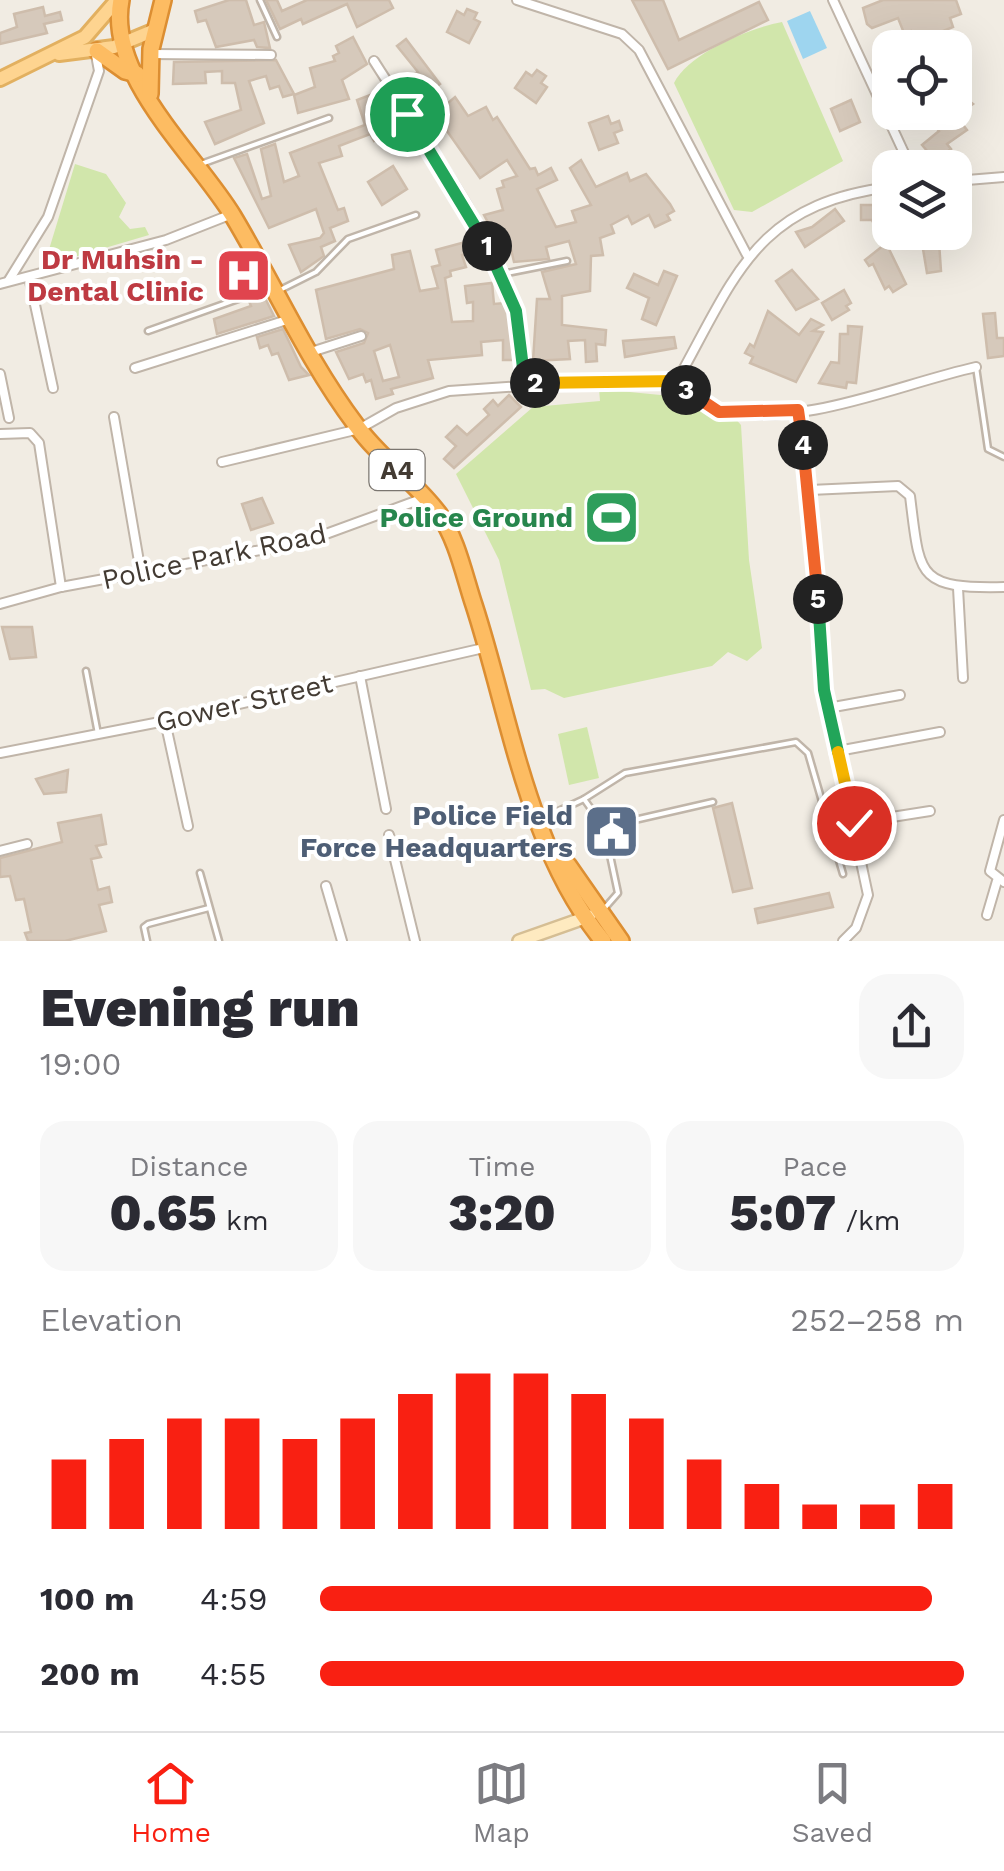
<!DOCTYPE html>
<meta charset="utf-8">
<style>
:root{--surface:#fff;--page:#f7f7f7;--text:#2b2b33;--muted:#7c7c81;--line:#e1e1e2;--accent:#f92012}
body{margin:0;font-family:"Work Sans",sans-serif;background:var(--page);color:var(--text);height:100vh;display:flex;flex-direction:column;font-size:38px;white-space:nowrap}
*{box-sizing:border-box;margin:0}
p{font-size:32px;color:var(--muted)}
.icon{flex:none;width:55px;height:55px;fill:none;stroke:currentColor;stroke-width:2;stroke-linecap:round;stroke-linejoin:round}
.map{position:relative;height:941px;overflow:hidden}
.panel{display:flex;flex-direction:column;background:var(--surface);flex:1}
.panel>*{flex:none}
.tools{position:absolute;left:872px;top:30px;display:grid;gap:20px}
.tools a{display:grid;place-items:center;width:100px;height:100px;border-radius:20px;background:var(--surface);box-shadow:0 10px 40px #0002;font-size:50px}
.pin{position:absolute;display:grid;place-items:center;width:85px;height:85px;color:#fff;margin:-42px;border:5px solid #fff;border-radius:50%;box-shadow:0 2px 10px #0007}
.km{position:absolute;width:50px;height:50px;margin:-25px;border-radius:50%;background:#222;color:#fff;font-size:28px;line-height:50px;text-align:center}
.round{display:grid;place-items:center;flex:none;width:105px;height:105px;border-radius:30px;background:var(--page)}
.overview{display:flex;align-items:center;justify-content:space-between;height:170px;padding:0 40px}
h1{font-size:55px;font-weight:800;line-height:75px}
.metrics{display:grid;grid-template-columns:repeat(3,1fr);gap:15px;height:170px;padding:10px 40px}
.metrics div{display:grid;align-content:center;border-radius:25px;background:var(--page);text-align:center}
.metrics b{font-size:50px;font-weight:800}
.metrics small{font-size:28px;font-weight:400}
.metrics p{font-size:28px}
.chart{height:280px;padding:20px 40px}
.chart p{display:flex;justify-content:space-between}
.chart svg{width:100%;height:180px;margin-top:10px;stroke:var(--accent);stroke-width:6}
ul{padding:0 40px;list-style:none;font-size:32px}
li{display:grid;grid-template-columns:160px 120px 1fr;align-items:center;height:75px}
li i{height:25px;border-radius:12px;background:var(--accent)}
.tab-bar{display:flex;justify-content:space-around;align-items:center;height:140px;border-top:2px solid var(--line);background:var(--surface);font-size:28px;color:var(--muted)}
.tab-bar a{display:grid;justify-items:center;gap:5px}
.tab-bar .active{color:var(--accent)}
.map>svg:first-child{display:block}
</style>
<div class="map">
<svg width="1004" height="941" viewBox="0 0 1004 941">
<rect width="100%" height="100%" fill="#f1ece3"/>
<g fill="#d1e6ab">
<path d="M782,22L843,161L752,212L734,210L674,83C689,53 750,28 782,22Z"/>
<path d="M75,164L106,174L126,203L119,217L130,229L145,227L149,235L44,266Z"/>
<path d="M599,389L681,397L705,414L732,415L741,425L749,560L762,648L747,661L728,652L712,666L564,698L545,689L531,690L499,560L456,474L533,407L600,401Z"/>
<path d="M587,727L599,778L569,785L558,734Z"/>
</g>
<path fill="#9ed5ef" d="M810,11L827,48L803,59L787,21Z"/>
<g fill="#d6c9bb" stroke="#cebdac" stroke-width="2.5" fill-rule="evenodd">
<path d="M229,0H246L254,25L264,22L270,48L257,47L254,40L216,47L206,20L198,22L195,11Z"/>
<path d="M266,0H277L282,11L307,0H389L393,8L357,27L347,4L303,24L301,19L280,29Z"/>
<path d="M632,0H663L679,40L759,2L768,20L668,69Z"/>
<path d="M883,0H956L961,14L950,18L953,27L938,33V48H918L911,31L904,33L898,18L872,28L867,24L863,8Z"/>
<path d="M43,7L45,16L60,12L62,20L44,24L47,33L0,44V33L17,27L14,14Z"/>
<path d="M467,9L477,13L474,19L480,22L469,43L447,32L457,11L464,15Z"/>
<path d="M353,37L367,64L342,80L349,99L298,113L294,95L315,87L310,68L335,61L333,56L339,53L336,46Z"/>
<path d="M406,39L440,84L411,104L399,82L418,72L397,46Z"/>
<path d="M276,60L294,94L283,97L279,86L270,89L266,76L249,81L264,123L215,144L205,122L241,110L235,83H222V71L205,72L206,83L173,84L174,62Z"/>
<path d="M537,70L546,76L541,83L547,87L536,103L515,88L526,72L532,76Z"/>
<path d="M383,90L395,122L390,130L374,141L370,134L339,146L342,156L319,163L338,210L344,208L348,221L330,228L335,241L321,247L324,256L301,272L289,245L320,238L324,233L316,209L269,228L234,158L247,154L262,199L271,196L261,149L275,144L284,182L299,176L290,153L365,125L357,100Z"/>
<path d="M955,90L973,104L956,116L967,130L947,144L951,149L935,160L922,145L939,131L924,112L955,115Z"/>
<path d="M455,97L468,116L486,107L493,120L497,117L530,169L535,168L538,175L551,168L557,180L537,189L556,227L576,222L572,211L591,205L570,168L581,160L596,187L627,173L630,181L646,174L670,204L674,211L667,215L670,220L655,227L649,215L632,224L628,216L611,225L614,233L600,238L603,255L591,256L590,291L562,296V325L606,330L605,345L596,344L597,361L586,362L585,340L568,341L570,359L533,361L537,299H550L542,272L576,264L569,241L546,247L549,259L514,262L508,236L497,239L484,215L503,210L497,189L504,187L502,181L517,176L507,160L480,178L445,128L439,122L432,126L428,120Z"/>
<path d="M851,100L860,122L840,131L831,109Z"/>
<path d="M608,116L611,124L619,121L622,130L614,133L618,143L599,150L589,123Z"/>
<path d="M393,166L407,189L382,205L368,182Z"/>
<path d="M861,205H883L887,245L906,284L893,292L889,286L885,289L873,264L869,266L865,260L884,245L872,220H861Z"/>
<path d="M835,209L844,221L805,247L796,232L812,227Z"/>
<path d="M904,232H956V241L939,242L941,271L927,273L922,243L904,244Z"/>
<path d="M469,241L472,252L462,255L466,267L450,271L451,276L445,278L452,322L473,321V302L467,303L465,286L492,283L494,304L505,303L508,310L515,360H503V340L481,342L482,355L428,360L433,378L391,389L393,394L376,399L371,380L366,382L363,374L349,379L336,352L364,343L368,333L360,329L326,339L316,290L394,269L392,255L410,251L420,291L438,288L432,267L440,265L436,250ZM390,345L399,377L383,381L374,351Z"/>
<path d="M792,270L818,299L796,310L776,281Z"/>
<path d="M664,271L677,276L656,325L642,319L649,298L627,288L634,274L658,285Z"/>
<path d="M844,290L851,303L846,306L849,310L832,320L822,303Z"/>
<path d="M264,296L274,316L217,334L214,319L251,306L249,301Z"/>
<path d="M768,311L799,335L811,319L823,325L813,331L823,332L796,382L750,363L753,357L745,353L750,344L754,347Z"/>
<path d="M995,313L997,338H1004V356L988,358L983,314Z"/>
<path d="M848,326L862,327L856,383L847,382L846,388L819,383L831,362L839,363L840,334H848Z"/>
<path d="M283,329L301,367L309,375L289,380L278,353L272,355L268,345L260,348L257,337Z"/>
<path d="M674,337L676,348L625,357L623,341Z"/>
<path d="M509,395L521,407L454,468L444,459L456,446L446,437L457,426L467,435L489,415L484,409L493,400L498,406Z"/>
<path d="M262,498L273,523L251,530L242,504Z"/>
<path d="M2,627H32L36,657L10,659Z"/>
<path d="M68,770L66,792L44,794L36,779Z"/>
<path d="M732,803L752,888L733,892L713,808Z"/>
<path d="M101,815L106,844L96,846L101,857L91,859L98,890L109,887L112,902L99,905L106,931L65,941H28L25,933L31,932L24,899L16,900L10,876L0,877V858L62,842L58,823Z"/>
<path d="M829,893L833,907L758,923L755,909Z"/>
</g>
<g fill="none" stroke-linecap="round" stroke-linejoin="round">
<defs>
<g id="lane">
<path d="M260,0L277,37"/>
<path d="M201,164L329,118"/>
<path d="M502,274L567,261"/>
<path d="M280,290L316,272L348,239L416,215"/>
<path d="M148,331L269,288"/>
<path d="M976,367L988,449L1004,457"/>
<path d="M86,671L98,734"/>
<path d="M584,799L604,827L618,893L603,910"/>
<path d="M541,819L584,799L625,773L796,742L808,753L843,874"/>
<path d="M604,827L713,802"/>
<path d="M200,873L219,941"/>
<path d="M147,941L144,927L148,924L209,908"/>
</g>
<g id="street">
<path d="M517,0L622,34L639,50L747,255"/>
<path d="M833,0L911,168"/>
<path d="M151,54L271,55"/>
<path d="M374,61C416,128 495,234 515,308C522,332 522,359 525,384"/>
<path d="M955,181L1004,177"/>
<path d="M29,277L53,388"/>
<path d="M9,280L48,217L99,71L96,55"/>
<path d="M0,284L166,240L232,214"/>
<path d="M308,353L361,336"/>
<path d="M135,368L290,319"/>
<path d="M0,374L9,418"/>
<path d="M677,381C736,275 756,204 890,187"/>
<path d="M798,411L810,490L824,689L868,895L856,928L843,941"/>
<path d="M114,417L141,573"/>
<path d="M0,434L30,433L39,443L61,587"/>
<path d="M222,462L359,429L396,408L449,391L624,379L677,381C689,394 703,409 722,412C809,426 893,386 976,367"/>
<path d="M810,490L898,486L910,496C920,576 916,589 1004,587"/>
<path d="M958,588L963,678"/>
<path d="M0,604L61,587L304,542L424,498"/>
<path d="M360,676L386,809"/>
<path d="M828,708L900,695"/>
<path d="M165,721L188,826"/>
<path d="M838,751L940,732"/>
<path d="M0,753L165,721L488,647"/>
<path d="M1004,820L990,871L1004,882"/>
<path d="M854,823L930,811"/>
<path d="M389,835L415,941"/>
<path d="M0,851L27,844"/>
<path d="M326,886L342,941"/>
<path d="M987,915L997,881"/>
</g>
<path id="secondary" d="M519,941L590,916"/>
<g id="primary">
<path d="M59,54L114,47L155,30"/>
<path d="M0,79L85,37L117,0"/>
</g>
<g id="highway">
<path d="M121,0C106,77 197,156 233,216C275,286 307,360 356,425C379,458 415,481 439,514C457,539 464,575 474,605C510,716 528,850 603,941"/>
<path d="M97,51L125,71L137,74"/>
<path d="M150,94L151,49L163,0"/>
<path d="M556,857L568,865L621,941"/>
</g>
</defs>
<use href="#lane" stroke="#c0b5a9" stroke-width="9"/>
<use href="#street" stroke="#c0b5a9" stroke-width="12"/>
<use href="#secondary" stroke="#d5be94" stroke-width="16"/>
<use href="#primary" stroke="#e2b060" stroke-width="18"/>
<use href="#highway" stroke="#dc8e32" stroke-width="20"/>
<use href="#lane" stroke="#fff" stroke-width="4"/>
<use href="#street" stroke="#fff" stroke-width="8"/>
<use href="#secondary" stroke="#feeac0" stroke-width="11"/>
<use href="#primary" stroke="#fed490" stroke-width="12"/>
<use href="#highway" stroke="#fdbc62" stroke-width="15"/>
</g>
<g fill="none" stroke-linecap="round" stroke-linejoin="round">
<defs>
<path id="split-1" d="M407,114L487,246"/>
<path id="split-2" d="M487,246L516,311L525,384L535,383"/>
<path id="split-3" d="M535,383L677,381L686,390"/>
<path id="split-4" d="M686,390L719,412L798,410L803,445"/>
<path id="split-5" d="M803,445L818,599"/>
<path id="split-6" d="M818,599L824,690L838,752"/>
<path id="split-7" d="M838,752L854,823"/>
</defs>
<use href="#split-1" stroke="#fff" stroke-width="20"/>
<use href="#split-2" stroke="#fff" stroke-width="20"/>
<use href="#split-3" stroke="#fff" stroke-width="20"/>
<use href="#split-4" stroke="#fff" stroke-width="20"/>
<use href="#split-5" stroke="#fff" stroke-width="20"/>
<use href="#split-6" stroke="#fff" stroke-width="20"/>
<use href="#split-7" stroke="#fff" stroke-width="20"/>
<use href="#split-1" stroke="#22a559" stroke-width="12"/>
<use href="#split-2" stroke="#22a559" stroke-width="12"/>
<use href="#split-3" stroke="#f5b400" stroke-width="12"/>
<use href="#split-4" stroke="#f0652b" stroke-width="12"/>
<use href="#split-5" stroke="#f0652b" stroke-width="12"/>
<use href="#split-6" stroke="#22a559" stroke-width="12"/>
<use href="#split-7" stroke="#f5b400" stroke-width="12"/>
</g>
<defs>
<symbol id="hospital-square" viewBox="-11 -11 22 22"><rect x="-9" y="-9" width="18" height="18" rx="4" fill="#e0444e" stroke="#fff"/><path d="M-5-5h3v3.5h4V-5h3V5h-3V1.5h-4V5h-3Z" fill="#fff"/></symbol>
<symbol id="stadium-square" viewBox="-11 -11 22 22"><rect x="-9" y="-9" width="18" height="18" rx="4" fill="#2e9e5b" stroke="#fff"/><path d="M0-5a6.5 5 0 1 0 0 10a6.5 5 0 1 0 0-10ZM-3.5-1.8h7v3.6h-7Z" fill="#fff"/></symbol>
<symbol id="civic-square" viewBox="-11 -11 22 22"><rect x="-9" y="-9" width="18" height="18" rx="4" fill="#5c6f8a" stroke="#fff"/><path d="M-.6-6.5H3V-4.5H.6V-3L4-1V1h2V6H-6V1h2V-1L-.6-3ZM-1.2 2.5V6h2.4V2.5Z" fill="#fff"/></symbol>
</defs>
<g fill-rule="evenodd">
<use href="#hospital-square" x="212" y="244" width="63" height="63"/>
<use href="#stadium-square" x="580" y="486" width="63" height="63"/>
<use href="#civic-square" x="580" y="800" width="63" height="63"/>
</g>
<g text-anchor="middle" stroke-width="8" stroke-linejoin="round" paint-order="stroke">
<rect fill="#fff" stroke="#7b7670" stroke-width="2.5" x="369.5" y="450" width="55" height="40" rx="8"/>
<g font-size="25" font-weight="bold" fill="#433b33">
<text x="397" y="479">A4</text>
</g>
<g font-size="28" font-weight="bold" fill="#be3a42" stroke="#fff" text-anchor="end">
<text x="204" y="269">Dr Muhsin -<tspan x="204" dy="32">Dental Clinic</tspan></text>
</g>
<g font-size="28" font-weight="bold" fill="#27864d" stroke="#fff" text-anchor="end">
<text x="573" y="527">Police Ground</text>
</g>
<g font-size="28" fill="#433b33" stroke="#fff">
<text transform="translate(214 556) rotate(-12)" y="10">Police Park Road</text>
<text transform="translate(244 702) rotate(-13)" y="10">Gower Street</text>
</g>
<g font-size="28" font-weight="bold" fill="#4e5e75" stroke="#fff" text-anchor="end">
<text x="573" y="825">Police Field<tspan x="573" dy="32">Force Headquarters</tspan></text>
</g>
</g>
</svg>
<div class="tools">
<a><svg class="icon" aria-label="locate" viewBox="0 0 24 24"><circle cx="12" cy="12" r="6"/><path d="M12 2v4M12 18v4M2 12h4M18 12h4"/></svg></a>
<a><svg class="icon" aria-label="layers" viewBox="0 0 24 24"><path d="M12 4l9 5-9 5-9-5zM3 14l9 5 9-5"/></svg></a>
</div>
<div class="pin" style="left:407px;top:114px;background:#1e9e55"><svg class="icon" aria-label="arrive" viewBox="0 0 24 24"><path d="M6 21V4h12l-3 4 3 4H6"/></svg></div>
<div class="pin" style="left:854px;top:823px;background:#d93025"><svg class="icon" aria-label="check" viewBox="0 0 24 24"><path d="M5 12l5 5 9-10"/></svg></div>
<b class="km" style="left:487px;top:246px">1</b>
<b class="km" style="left:535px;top:383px">2</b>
<b class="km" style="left:686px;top:390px">3</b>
<b class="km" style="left:803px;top:445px">4</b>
<b class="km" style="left:818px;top:599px">5</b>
</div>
<section class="panel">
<div class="overview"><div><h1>Evening run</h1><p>19:00</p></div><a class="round"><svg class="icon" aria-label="share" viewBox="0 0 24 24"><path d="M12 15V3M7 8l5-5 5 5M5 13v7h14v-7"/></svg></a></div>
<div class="metrics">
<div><p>Distance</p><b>0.65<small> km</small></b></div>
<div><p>Time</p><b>3:20</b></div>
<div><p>Pace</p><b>5:07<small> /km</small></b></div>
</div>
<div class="chart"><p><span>Elevation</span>252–258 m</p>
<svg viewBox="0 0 160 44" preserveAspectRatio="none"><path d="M5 44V27M15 44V22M25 44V17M35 44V17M45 44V22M55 44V17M65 44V11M75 44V6M85 44V6M95 44V11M105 44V17M115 44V27M125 44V33M135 44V38M145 44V38M155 44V33"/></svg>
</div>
<ul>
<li><b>100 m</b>4:59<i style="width:95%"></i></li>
<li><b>200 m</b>4:55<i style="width:100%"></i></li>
</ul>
</section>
<nav class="tab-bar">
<a class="active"><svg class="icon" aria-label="home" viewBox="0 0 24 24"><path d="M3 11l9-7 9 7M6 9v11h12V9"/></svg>Home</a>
<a><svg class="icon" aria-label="map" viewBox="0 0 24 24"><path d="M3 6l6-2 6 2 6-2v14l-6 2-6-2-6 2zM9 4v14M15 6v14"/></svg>Map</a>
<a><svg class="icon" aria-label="saved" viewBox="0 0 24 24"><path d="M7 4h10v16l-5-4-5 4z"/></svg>Saved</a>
</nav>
